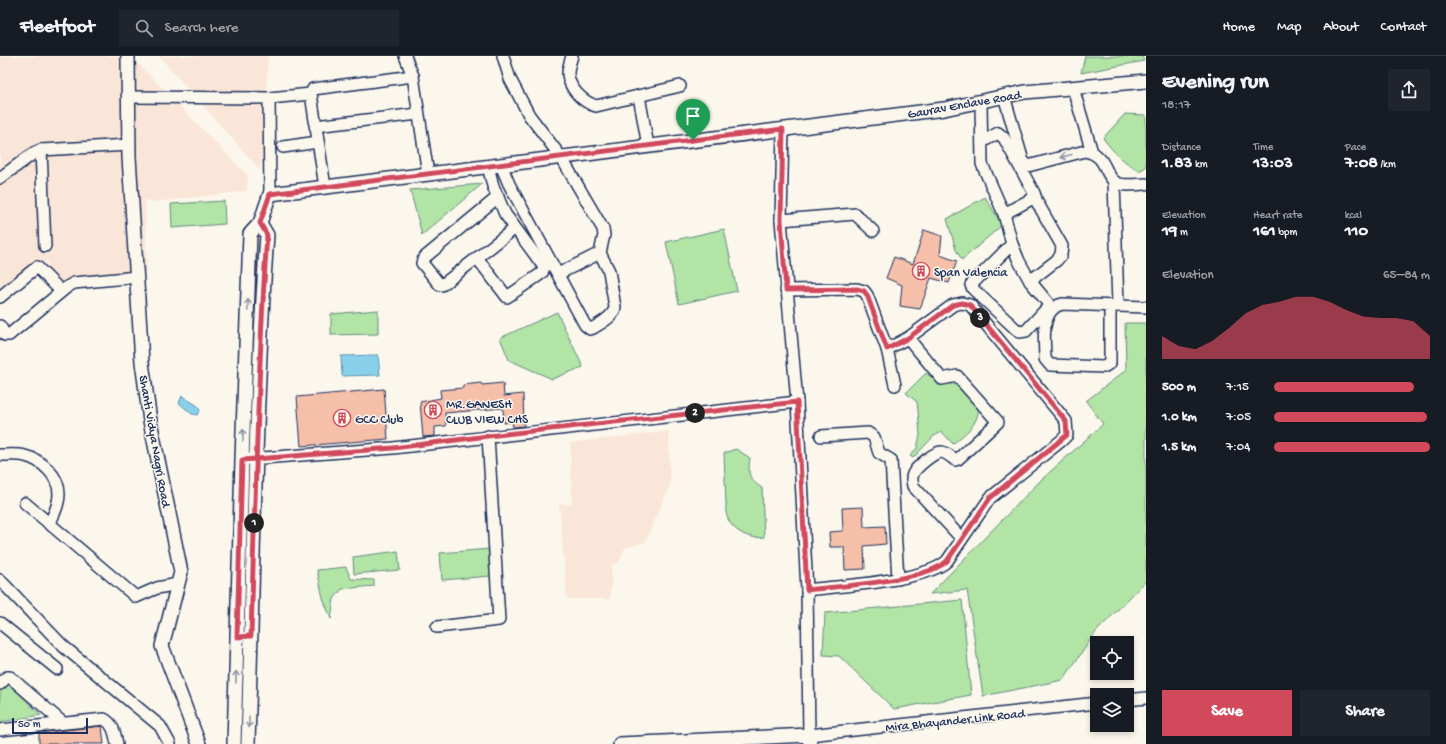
<!DOCTYPE html>
<meta charset="utf-8">
<style>
:root{--surface:#171b24;--page:#20242c;--text:#f1f3f6;--muted:#9ea1a6;--line:#363941;--accent:#d1495b}
body{margin:0;font-family:"Gochi Hand",sans-serif;background:var(--page);color:var(--text);height:100vh;display:flex;flex-direction:column;font-size:15px;white-space:nowrap}
*{box-sizing:border-box;margin:0}
p{font-size:13px;color:var(--muted)}
.icon{flex:none;width:22px;height:22px;fill:none;stroke:currentColor;stroke-width:2;stroke-linecap:round;stroke-linejoin:round}
.map{position:relative;flex:1;overflow:hidden}
.sheet{display:flex;flex-direction:column;background:var(--surface);width:300px}
.sheet>*{flex:none}
.buttons{position:absolute;left:1090px;top:580px;display:grid;gap:8px}
.buttons a{display:grid;place-items:center;width:44px;height:44px;border-radius:0px;background:var(--surface);box-shadow:0 2px 6px #0003;font-size:20px}
.scale{position:absolute;left:12px;bottom:10px;width:76px;box-sizing:border-box;padding-left:4px;border:2px solid #1b2f5e;border-top:0;font-size:11px;line-height:14px;white-space:nowrap;color:#1b2f5e;-webkit-text-stroke:3px #fbf7ec;paint-order:stroke}
.pin{position:absolute;display:grid;place-items:center;width:34px;height:34px;color:#fff;margin:-41px -17px;border-radius:50% 50% 50% 0;rotate:-45deg;box-shadow:0 0 4px #0007}
.pin .icon{rotate:45deg}
.km{position:absolute;width:20px;height:20px;margin:-10px;border-radius:50%;background:#222;color:#fff;font-size:11px;line-height:20px;text-align:center}
.round{display:grid;place-items:center;flex:none;width:42px;height:42px;border-radius:0px;background:var(--page)}
.head{display:flex;align-items:center;justify-content:space-between;height:68px;padding:0 16px}
h1{font-size:22px;font-weight:800;line-height:30px}
.figures{display:grid;grid-template-columns:repeat(3,1fr);gap:6px;height:68px;padding:4px 16px}
.figures div{display:grid;align-content:center}
.figures b{font-size:17px;font-weight:800}
.figures small{font-size:11px;font-weight:400}
.figures p{font-size:11px}
.chart{height:112px;padding:8px 16px}
.chart p{display:flex;justify-content:space-between}
.chart svg{width:100%;height:72px;margin-top:4px;fill:var(--accent);opacity:.7}
.action{display:flex;gap:8px;margin-top:auto;padding:8px 16px}
.action a{flex:1;height:46px;border-radius:0px;background:var(--accent);color:#fff;font-size:16px;font-weight:800;line-height:46px;text-align:center}
.action a+a{background:var(--page);color:var(--text)}
ul{padding:0 16px;list-style:none;font-size:13px}
li{display:grid;grid-template-columns:64px 48px 1fr;align-items:center;height:30px}
li i{height:10px;border-radius:5px;background:var(--accent)}
header{display:flex;align-items:center;gap:24px;box-sizing:border-box;height:56px;padding:0 20px;background:var(--surface);border-bottom:1px solid var(--line)}
header strong{font-size:19px}
nav{display:flex;gap:22px;margin-inline-start:auto;font-size:14px}
.search{width:280px;height:36px;background:var(--page);display:flex;align-items:center;gap:10px;box-sizing:border-box;padding:0 14px;border-radius:0px;color:var(--muted);font-size:15px}
main{display:flex;flex:1;min-height:0}
.map>svg:first-child{display:block}
</style>
<header>
<strong>Fleetfoot</strong>
<div class="search"><svg class="icon" aria-label="search" viewBox="0 0 24 24"><circle cx="10" cy="10" r="6"/><path d="M15 15l6 6"/></svg>Search here</div>
<nav><a>Home</a><a>Map</a><a>About</a><a>Contact</a></nav>
</header>
<main>
<div class="map">
<svg width="1146" height="688" viewBox="0 0 1146 688">
<rect width="100%" height="100%" fill="#fbf7ec"/>
<filter id="ink" filterUnits="userSpaceOnUse"><feTurbulence type="fractalNoise" baseFrequency=".025" numOctaves="2"/><feDisplacementMap in="SourceGraphic" scale="8" xChannelSelector="R" yChannelSelector="G"/><feConvolveMatrix kernelMatrix="1 2 1 2 8 2 1 2 1" color-interpolation-filters="sRGB"/></filter>
<g filter="url(#ink)">
<g fill="#fae6d8">
<path d="M0,0H131L248,120L247,135L155,146L145,144L147,215L51,228L47,206L11,228L0,231Z"/>
<path d="M159,0H268L264,88L260,114Z"/>
<path d="M669,375L670,430L645,486L625,492L619,506L612,509L610,543H567L559,448H572L570,387Z"/>
</g>
<g fill="#b1e4a5" stroke="#668a82">
<path d="M1085,0H1142L1144,5L1081,17Z"/>
<path d="M1125,58L1146,59V111L1139,115C1124,106 1113,96 1103,82Z"/>
<path d="M482,128L422,179L410,134Z"/>
<path d="M985,141L1002,169L962,204L956,194L947,163Z"/>
<path d="M224,145L225,168L172,172L171,148Z"/>
<path d="M724,173L737,235L679,248L666,186Z"/>
<path d="M378,254V278L331,279V258Z"/>
<path d="M557,256L583,311L552,323L509,304L500,282Z"/>
<path d="M1125,267H1146V525L1096,576L1063,624L983,640L967,534L930,538L1040,425L1103,368L1086,345L1126,314Z"/>
<path d="M926,317L940,327L947,328L954,323L979,352C977,371 966,376 953,388L942,376L934,380L913,402L910,400L917,392L920,379L918,355L917,346L906,337Z"/>
<path d="M736,393L750,402C748,418 748,423 762,432L764,481C745,485 723,469 726,449L724,397Z"/>
<path d="M490,493L491,520L442,524L440,497Z"/>
<path d="M398,495L400,514L354,518L353,501Z"/>
<path d="M346,511L351,523L374,524V530L342,533L334,543L331,563L323,542L317,514Z"/>
<path d="M962,544L971,639L894,653L839,600L823,599L825,557Z"/>
<path d="M6,625L41,659L0,666V631Z"/>
</g>
<g fill="#89d1ea" stroke="#5d90b2">
<path d="M378,299L380,319L342,320L341,300Z"/>
<path d="M182,340L198,350L200,355L197,359L192,358L179,347Z"/>
</g>
<g fill="#f6bfaa" stroke="#1b2f5e">
<path d="M924,174L942,180L940,199L957,205L949,227L931,222L920,253L900,250L902,229L886,222L894,201L913,208Z"/>
<path d="M481,327L482,329L503,327L504,340L523,338L524,370L513,371L512,366L504,367L503,352L445,357L446,370L435,371V380L423,381L420,346L441,342L440,334L463,332V329Z"/>
<path d="M384,333L388,383L301,390L297,341Z"/>
<path d="M863,451L864,471L885,470L886,488L864,490L865,513L845,514L844,491H830L829,476L843,475L842,452Z"/>
<path d="M102,670L104,688H39V677Z"/>
</g>
<g fill="none" stroke-linecap="round" stroke-linejoin="round">
<defs>
<g id="minor">
<path d="M405,0L413,20L428,118"/>
<path d="M572,0C570,6 568,12 568,18C569,33 583,46 596,50L680,30"/>
<path d="M1073,32L1092,96"/>
<path d="M639,40L648,90"/>
<path d="M1004,40L1023,105L1028,110L1085,95C1107,99 1103,117 1115,126C1122,131 1137,128 1146,128"/>
<path d="M129,41L269,42L270,138"/>
<path d="M269,42L311,38"/>
<path d="M981,45L982,108L1004,158L1012,188L1019,205L1030,225L1048,247V251L1026,275L1019,276L973,233L971,229L1012,188"/>
<path d="M315,70L418,58"/>
<path d="M783,73L781,164L797,346L807,534L809,679L1097,647"/>
<path d="M982,86L998,77L1004,82L1034,137L1037,146L1062,190L1061,199L1057,204L1030,225"/>
<path d="M283,91L318,86"/>
<path d="M41,94L45,190"/>
<path d="M501,109L509,128L585,269L590,273L593,272C601,267 614,261 615,251L609,215L600,197L604,179L603,173L561,101L529,59L510,23L503,0"/>
<path d="M488,110L493,130L505,158L544,211L542,217L507,241L477,202L515,172"/>
<path d="M0,122L34,97L41,94L129,89"/>
<path d="M1114,125L1118,250L1146,251"/>
<path d="M325,131L311,38L313,33L413,20"/>
<path d="M1004,158L1035,141"/>
<path d="M781,164L855,158L873,175"/>
<path d="M477,202L442,229H440L422,207L424,202L498,141"/>
<path d="M558,218L600,197"/>
<path d="M786,234L857,233L864,235L867,239L887,293L908,282L953,249L962,247L970,249L1066,365L1067,379L1061,385L990,442L947,505C926,525 839,530 807,534"/>
<path d="M0,241L37,211L61,235"/>
<path d="M1110,250V307L1104,311L1050,309L1045,303C1045,286 1039,254 1062,248L1118,250"/>
<path d="M0,270L5,279H9L67,231L74,227L137,221"/>
<path d="M908,282L942,323L957,320L998,366L958,403L955,404C951,401 947,397 942,396C935,395 916,411 913,418C911,422 912,426 913,430L962,483"/>
<path d="M887,293L895,329"/>
<path d="M821,380L868,377L874,381L879,397L891,404L898,523"/>
<path d="M0,399C8,399 18,398 25,400C42,404 59,420 59,438C59,447 54,459 49,468"/>
<path d="M249,403L393,392L797,346"/>
<path d="M25,447L136,541L157,532L178,528"/>
<path d="M0,524L63,590L160,670L170,688"/>
<path d="M0,567L57,613"/>
<path d="M437,571L499,564L488,380"/>
<path d="M0,628L7,621H10L63,667"/>
<path d="M1127,644L1146,642"/>
<path d="M0,674L104,663C114,668 115,679 117,688"/>
</g>
<g id="tertiary">
<path d="M128,0L129,101L142,306L150,365L181,516L162,590L199,688"/>
<path d="M234,688L242,404L250,178L260,167L270,138L944,53L1025,36L1146,25"/>
<path d="M248,688C253,518 255,348 267,179L260,167"/>
<path d="M620,688L809,679L810,688"/>
</g>
</defs>
<use href="#minor" stroke="#1b2f5e" stroke-width="14"/>
<use href="#tertiary" stroke="#1b2f5e" stroke-width="16"/>
<use href="#minor" stroke="#fbf7ec" stroke-width="11"/>
<use href="#tertiary" stroke="#fbf7ec" stroke-width="13"/>
</g>
<defs><path id="oneway-shaft" d="M-6 0H5M1.5-3L5.5 0L1.5 3" fill="none" stroke-width="1.6" stroke-linecap="round" stroke-linejoin="round"/></defs>
<g stroke="#8b93a5">
<use href="#oneway-shaft" transform="translate(1066 100) rotate(166)"/>
<use href="#oneway-shaft" transform="translate(248 249) rotate(-88)"/>
<use href="#oneway-shaft" transform="translate(243 379) rotate(-88)"/>
<use href="#oneway-shaft" transform="translate(236 621) rotate(-88)"/>
<use href="#oneway-shaft" transform="translate(249 666) rotate(92)"/>
</g>
</g>
<g fill="none" stroke-linecap="round" stroke-linejoin="round" filter="url(#ink)">
<defs>
<path id="route" d="M693,84L270,138L260,167L267,179C258,312 255,446 251,580L237,581L242,404L256,403L393,392L488,380L797,346L807,534C839,530 926,525 947,505L990,442L1067,379L1066,365L970,249L962,247L953,249L908,282L887,293L867,239L864,235L857,233L786,234L781,164L783,73L693,84"/>
</defs>
<use href="#route" stroke="#fff" stroke-width="8"/>
<use href="#route" stroke="#d1495b" stroke-width="5"/>
</g>
<defs>
<symbol id="building-ring" viewBox="-11 -11 22 22"><circle r="9.5" fill="#fbf7ec" stroke="#d1495b" stroke-width="1.5"/><path d="M-4-6H4V6H1V3H-1V6H-4ZM-2.5-4.3h1.7v1.8h-1.7ZM.8-4.3h1.7v1.8H.8ZM-2.5-1h1.7V.8h-1.7ZM.8-1h1.7V.8H.8Z" fill="#d1495b"/></symbol>
</defs>
<g fill-rule="evenodd">
<use href="#building-ring" x="911" y="205" width="20" height="20"/>
<use href="#building-ring" x="423" y="344" width="20" height="20"/>
<use href="#building-ring" x="332" y="352" width="20" height="20"/>
</g>
<g text-anchor="middle" stroke-width="3" stroke-linejoin="round" paint-order="stroke">
<g font-size="13" fill="#1b2f5e" stroke="#fbf7ec">
<text transform="translate(964 47) rotate(-10)" y="5">Gaurav Enclave Road</text>
<text transform="translate(156 385) rotate(80)" y="5">Shanti Vidya Nagri Road</text>
<text transform="translate(955 663) rotate(-6)" y="5">Mira Bhayander Link Road</text>
</g>
<g font-size="13" fill="#1b2f5e" stroke="#fbf7ec" text-anchor="start">
<text x="934" y="220">Span Valencia</text>
<text x="446" y="352">MR.GANESH<tspan x="446" dy="15">CLUB VIEW CHS</tspan></text>
<text x="355" y="367">GCC Club</text>
</g>
</g>
</svg>
<div class="buttons">
<a><svg class="icon" aria-label="locate" viewBox="0 0 24 24"><circle cx="12" cy="12" r="6"/><path d="M12 2v4M12 18v4M2 12h4M18 12h4"/></svg></a>
<a><svg class="icon" aria-label="layers" viewBox="0 0 24 24"><path d="M12 4l9 5-9 5-9-5zM3 14l9 5 9-5"/></svg></a>
</div>
<div class="scale">50 m</div>
<div class="pin" style="left:693px;top:84px;background:#1e9e55"><svg class="icon" aria-label="arrive" viewBox="0 0 24 24"><path d="M6 21V4h12l-3 4 3 4H6"/></svg></div>
<b class="km" style="left:254px;top:467px">1</b>
<b class="km" style="left:695px;top:357px">2</b>
<b class="km" style="left:980px;top:262px">3</b>
</div>
<section class="sheet">
<div class="head"><div><h1>Evening run</h1><p>18:17</p></div><a class="round"><svg class="icon" aria-label="share" viewBox="0 0 24 24"><path d="M12 15V3M7 8l5-5 5 5M5 13v7h14v-7"/></svg></a></div>
<div class="figures">
<div><p>Distance</p><b>1.83<small> km</small></b></div>
<div><p>Time</p><b>13:03</b></div>
<div><p>Pace</p><b>7:08<small> /km</small></b></div>
</div>
<div class="figures">
<div><p>Elevation</p><b>19<small> m</small></b></div>
<div><p>Heart rate</p><b>161<small> bpm</small></b></div>
<div><p>kcal</p><b>110</b></div>
</div>
<div class="chart"><p><span>Elevation</span>65–84 m</p>
<svg viewBox="0 0 160 44" preserveAspectRatio="none"><path d="M0 44V30L10 36L20 38L30 33L40 25L50 16L60 11L70 9L80 6L90 6L100 9L110 14L120 18L130 19L140 19L150 21L160 30V44z"/></svg>
</div>
<ul>
<li><b>500 m</b>7:15<i style="width:90%"></i></li>
<li><b>1.0 km</b>7:05<i style="width:98%"></i></li>
<li><b>1.5 km</b>7:04<i style="width:100%"></i></li>
</ul>
<div class="action"><a>Save</a><a>Share</a></div>
</section>
</main>
